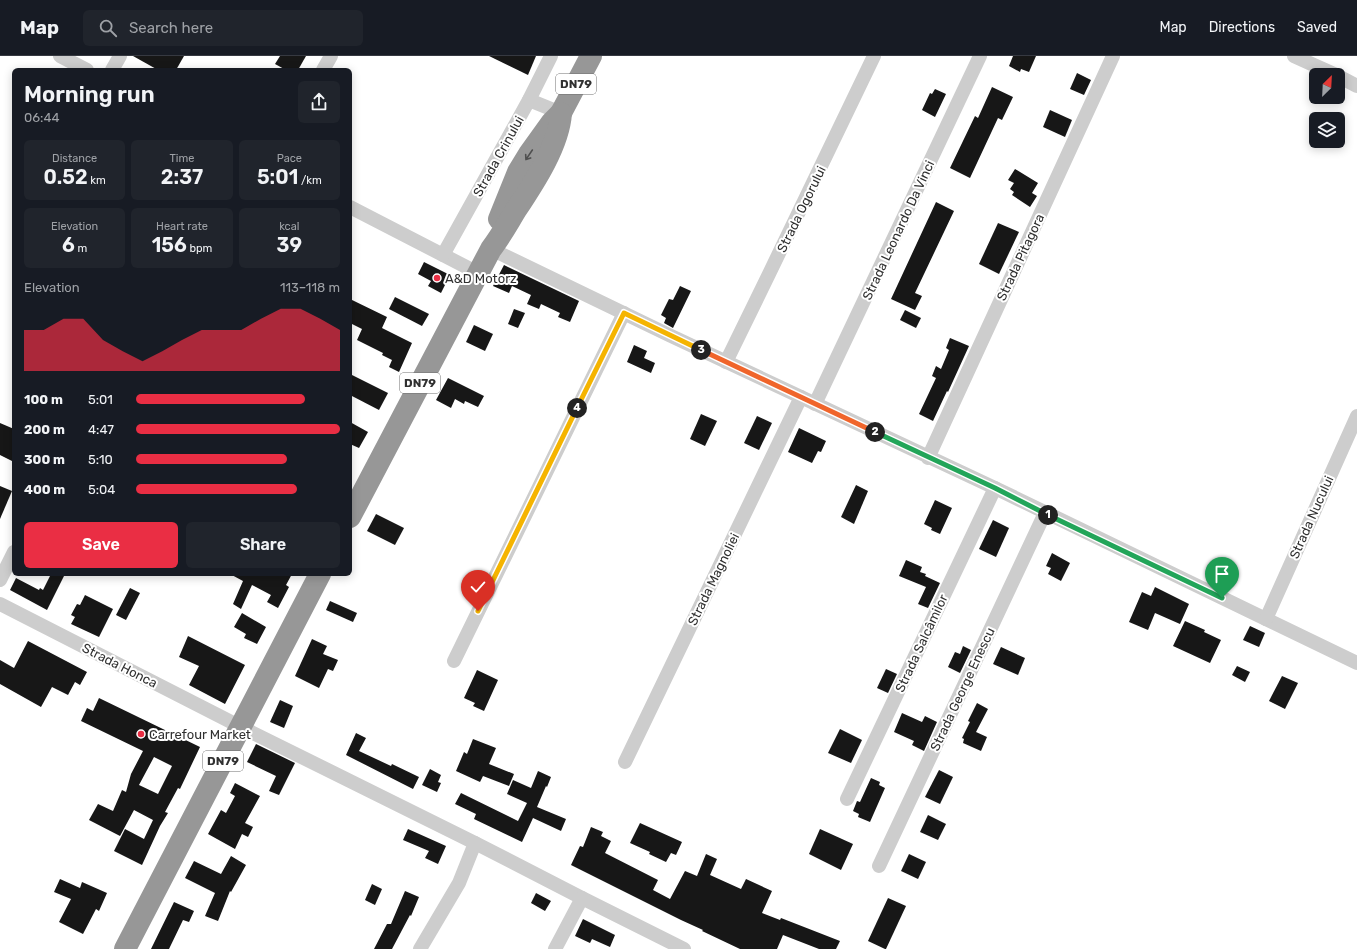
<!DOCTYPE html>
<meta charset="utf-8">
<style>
:root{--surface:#171b24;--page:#20242c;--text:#f1f3f6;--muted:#9ea1a6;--line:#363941;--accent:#ea2e44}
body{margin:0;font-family:Rubik,sans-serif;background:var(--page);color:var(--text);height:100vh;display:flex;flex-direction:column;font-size:15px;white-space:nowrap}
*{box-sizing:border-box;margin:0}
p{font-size:13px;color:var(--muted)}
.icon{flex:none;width:22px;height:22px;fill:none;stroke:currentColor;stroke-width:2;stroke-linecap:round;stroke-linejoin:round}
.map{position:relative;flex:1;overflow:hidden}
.sheet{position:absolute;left:12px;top:12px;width:340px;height:508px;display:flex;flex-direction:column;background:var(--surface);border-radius:6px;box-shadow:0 2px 10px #0003}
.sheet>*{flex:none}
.needle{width:26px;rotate:24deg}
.controls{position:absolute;left:1309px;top:12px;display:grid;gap:8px}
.controls a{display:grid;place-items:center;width:36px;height:36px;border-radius:6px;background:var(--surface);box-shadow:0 2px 10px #0003;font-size:20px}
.pin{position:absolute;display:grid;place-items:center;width:34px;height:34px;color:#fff;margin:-41px -17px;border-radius:50% 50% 50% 0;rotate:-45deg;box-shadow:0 0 4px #0007}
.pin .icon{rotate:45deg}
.km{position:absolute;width:20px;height:20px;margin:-10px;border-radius:50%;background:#222;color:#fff;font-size:11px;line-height:20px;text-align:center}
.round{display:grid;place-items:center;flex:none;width:42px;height:42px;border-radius:6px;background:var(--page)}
.head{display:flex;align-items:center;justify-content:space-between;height:68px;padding:0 12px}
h1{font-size:22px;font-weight:600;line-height:30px}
.stats{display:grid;grid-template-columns:repeat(3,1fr);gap:6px;height:68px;padding:4px 12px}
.stats div{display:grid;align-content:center;border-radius:6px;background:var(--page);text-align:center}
.stats b{font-size:20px;font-weight:600}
.stats small{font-size:11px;font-weight:400}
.stats p{font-size:11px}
.chart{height:112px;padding:8px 12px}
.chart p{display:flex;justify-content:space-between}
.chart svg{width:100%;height:72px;margin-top:4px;fill:var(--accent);opacity:.7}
.action{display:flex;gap:8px;margin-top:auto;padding:8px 12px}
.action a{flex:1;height:46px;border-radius:6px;background:var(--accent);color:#fff;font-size:16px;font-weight:600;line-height:46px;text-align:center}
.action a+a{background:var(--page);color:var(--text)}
ul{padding:0 12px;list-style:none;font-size:13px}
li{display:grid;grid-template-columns:64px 48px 1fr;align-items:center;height:30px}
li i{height:10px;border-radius:5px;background:var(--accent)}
header{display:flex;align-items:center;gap:24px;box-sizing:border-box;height:56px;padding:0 20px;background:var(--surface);border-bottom:1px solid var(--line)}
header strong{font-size:19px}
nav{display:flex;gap:22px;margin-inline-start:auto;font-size:14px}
.search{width:280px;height:36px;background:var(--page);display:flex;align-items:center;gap:10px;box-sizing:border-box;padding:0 14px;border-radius:6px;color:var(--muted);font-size:15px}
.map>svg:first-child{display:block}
</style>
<header>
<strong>Map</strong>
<div class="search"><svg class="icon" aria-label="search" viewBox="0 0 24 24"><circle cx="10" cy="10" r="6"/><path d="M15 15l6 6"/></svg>Search here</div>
<nav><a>Map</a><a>Directions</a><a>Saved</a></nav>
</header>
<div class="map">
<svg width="1357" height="893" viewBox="0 0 1357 893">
<rect width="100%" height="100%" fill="#fff"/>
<g fill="#171717" fill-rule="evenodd">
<path d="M133,0H184L176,14H158Z"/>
<path d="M280,0H306L298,14H286L275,8Z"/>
<path d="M489,0H536L528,19Z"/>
<path d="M1013,0H1036L1029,16L1021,13L1020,16L1009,10Z"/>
<path d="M1077,17L1091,24L1084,39L1070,33Z"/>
<path d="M992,31L1013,41L1002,64L998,62L970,122L950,112L975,60L978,62Z"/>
<path d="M935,33L946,38L935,61L922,54L930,37L932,38Z"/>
<path d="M1050,54L1072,64L1065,81L1043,71Z"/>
<path d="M1015,113L1038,127L1032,137L1037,140L1030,151L1012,139L1014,136L1010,133L1014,127L1008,124Z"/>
<path d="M936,146L954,155L915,237L922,240L915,254L891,243Z"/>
<path d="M998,167L1019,176L999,218L979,208Z"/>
<path d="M424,206L450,219L441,237L428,230L431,225L418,218Z"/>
<path d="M504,209L579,245L570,266L558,261L560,257L541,248L539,253L527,248L531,239L512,230L509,237L493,230Z"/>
<path d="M680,230L691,235L673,272L664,267L666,262L661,259L669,243L673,244Z"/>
<path d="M395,241L429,258L422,270L389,253Z"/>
<path d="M350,243L387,261L382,272L412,287L399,316L389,311L392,304L382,299L383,297L357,284L362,273L350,267Z"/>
<path d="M514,253L525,257L518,272L508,268Z"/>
<path d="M905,254L921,262L916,272L900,264Z"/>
<path d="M474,269L493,278L485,295L466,286Z"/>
<path d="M950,282L969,290L948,336L947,335L933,365L919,358L936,322L932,320L936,310L941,313L949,294L946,292Z"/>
<path d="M634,289L647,295L644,302L655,307L651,317L627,306Z"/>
<path d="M350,318L388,337L379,354L350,339Z"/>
<path d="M448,322L484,340L478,351L465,345L464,348L455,343L451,352L436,344Z"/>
<path d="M701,358L717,365L705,390L690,383Z"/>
<path d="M757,360L772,367L759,394L744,387Z"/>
<path d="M350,366L368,376L359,392L350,388Z"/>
<path d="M0,367L14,373V406L0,399Z"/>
<path d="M799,372L826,385L821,396L818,395L812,407L788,396Z"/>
<path d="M856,429L868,435L854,468L841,461Z"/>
<path d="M0,430L12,435L0,463Z"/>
<path d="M935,444L952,452L940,478L931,474L932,472L924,468Z"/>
<path d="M376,458L404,472L395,489L367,475Z"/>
<path d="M993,464L1009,472L996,501L979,493Z"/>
<path d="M1052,497L1070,507L1061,525L1048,518L1051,512L1046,510Z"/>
<path d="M906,504L922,511L920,516L926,518L925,520L940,527L928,552L918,548L926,531L899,520Z"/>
<path d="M51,518H65L47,554L10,534L16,522L39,534L40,532L43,534Z"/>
<path d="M230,518H292L286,529L289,531L278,552L267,546L271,539L252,529L241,553L233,548L243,525Z"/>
<path d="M1155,531L1189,548L1180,568L1155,557L1148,574L1129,566L1142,536L1151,540Z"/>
<path d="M130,532L140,537L126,564L116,559Z"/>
<path d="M85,539L113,553L99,581L71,568L75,561L71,559L77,548L80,549Z"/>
<path d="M330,545L357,557L353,566L326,554Z"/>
<path d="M242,557L266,571L257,588L244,582L246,578L234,571Z"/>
<path d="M1185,565L1205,574L1204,576L1221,584L1210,607L1173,590Z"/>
<path d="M1250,570L1265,577L1259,591L1243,584Z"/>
<path d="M188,580L245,609L225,648L189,629L199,610L179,601Z"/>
<path d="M312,583L327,590L323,598L338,604L333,615L328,613L319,632L295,620Z"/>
<path d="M28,585L87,616L80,629L75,626L68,639L52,631L41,651L0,628V604L14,612Z"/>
<path d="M963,590L971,594L960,617L948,611L955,596L960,598Z"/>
<path d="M1001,591L1025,602L1018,619L993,608Z"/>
<path d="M1237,610L1250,616L1245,626L1232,619Z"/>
<path d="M886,613L897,618L888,637L877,632Z"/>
<path d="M477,614L498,624L484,655L473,650L475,647L464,642Z"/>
<path d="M1282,620L1298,627L1285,653L1269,645Z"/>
<path d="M99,642L200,691L180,733L178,732L165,756L168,757L160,770L142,809L114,795L125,773L144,783L153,764L134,754L120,780L89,764L98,748L113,755L122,734L126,736L131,718L143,695L81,665L87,652L93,655ZM154,701L172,710L158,738L139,729Z"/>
<path d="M280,644L293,650L284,672L270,666Z"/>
<path d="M977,647L988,653L976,676L987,681L981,695L963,687L964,683L962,682L970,666L968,665Z"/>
<path d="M902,657L922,666L925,660L937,666L924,695L912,689L914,685L894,676Z"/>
<path d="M840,673L862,684L851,707L828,697Z"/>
<path d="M356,677L366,682L359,695L391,710L392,708L419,721L413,733L346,699Z"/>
<path d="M473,683L496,692L489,708L514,718L509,730L483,720L480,726L456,715L464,696L467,698Z"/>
<path d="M256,688L295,707L279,739L269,735L276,720L247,706Z"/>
<path d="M430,713L441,719L438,726L441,727L437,736L422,729Z"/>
<path d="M939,714L953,721L940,748L925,741Z"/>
<path d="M538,715L551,721L547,731L546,730L537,751L566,763L561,775L533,762L522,786L474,763L476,758L455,748L461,737L518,765L527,747L507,738L513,724L531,732Z"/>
<path d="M871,722L880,726L879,729L885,732L870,766L858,761L859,758L853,755L857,745L860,746Z"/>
<path d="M235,727L260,740L245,767L253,771L248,781L242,778L235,793L208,778L221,754L226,757L235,740L230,737Z"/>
<path d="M928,759L946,768L938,784L920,776Z"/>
<path d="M640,767L682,786L676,799L671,797L666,806L649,798L650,796L630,787Z"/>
<path d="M591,771L603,776L601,780L611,785L605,797L658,824L653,834L670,843L685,815L697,820L706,798L717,803L710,819L741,833L746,823L772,835L762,857L780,864L781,862L840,885L836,893H819L783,879L777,893H740L702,875L703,874L681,864L571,809L580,790L583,791Z"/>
<path d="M408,773L446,790L438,808L425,802L429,795L403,784Z"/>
<path d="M820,773L853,788L841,814L809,798Z"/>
<path d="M909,798L926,806L918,823L901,815Z"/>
<path d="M231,800L246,809L231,836L230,835L218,865L205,860L215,837L185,822L194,805L221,818Z"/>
<path d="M60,823L80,832L82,826L107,837L99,855L96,853L83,878L59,866L71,843L54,836Z"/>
<path d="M372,828L382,833L375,849L365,844Z"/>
<path d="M405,835L419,841L411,860L410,859L392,893H374L387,868H391Z"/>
<path d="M536,837L551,845L545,855L531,847Z"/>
<path d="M888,842L906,850L886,893H885L868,885Z"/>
<path d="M174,846L194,855L189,866L183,864L169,893H151Z"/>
<path d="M583,863L615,879L610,891L592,883L590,887L575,880Z"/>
</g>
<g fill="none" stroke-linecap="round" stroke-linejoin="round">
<g stroke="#cdcdcd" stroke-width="14">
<path d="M60,0L87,14"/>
<path d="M1294,0L1336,19"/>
<path d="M112,14L120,0"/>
<path d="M323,14L331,0"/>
<path d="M1338,20L1357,30"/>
<path d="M529,44L561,57"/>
<path d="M350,151L478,217"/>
<path d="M491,193L669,279L995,432L1357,607"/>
<path d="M443,199L529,44L551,0"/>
<path d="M726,306L769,218L874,0"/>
<path d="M815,348L980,0"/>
<path d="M928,402L1113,0"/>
<path d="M0,524L14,496"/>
<path d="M0,548L241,671L475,787L582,842L684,893"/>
<path d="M1266,563L1357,360"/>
<path d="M454,605L624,257"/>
<path d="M625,706L801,341"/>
<path d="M847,743L995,432"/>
<path d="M879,810L1045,457"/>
<path d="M420,893L459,827L475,787"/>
<path d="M555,893L582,842"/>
</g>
<g stroke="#979797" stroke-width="22">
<path d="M499,163L518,116L529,98L552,66L561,57L591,0"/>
<path d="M350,461L491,193C501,180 508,167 516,154C534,127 559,89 561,57"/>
<path d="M125,893L320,518"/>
</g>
</g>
<defs><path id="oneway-shaft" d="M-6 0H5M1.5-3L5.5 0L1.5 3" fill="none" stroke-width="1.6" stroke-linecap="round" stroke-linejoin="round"/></defs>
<use stroke="#4f4f4f" href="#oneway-shaft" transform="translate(529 99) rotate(124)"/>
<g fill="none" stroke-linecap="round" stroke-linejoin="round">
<defs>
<path id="split-1" d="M1048,459L1222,542"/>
<path id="split-2" d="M875,376L995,432L1048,459"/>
<path id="split-3" d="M701,294L875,376"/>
<path id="split-4" d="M577,352L624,257L701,294"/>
<path id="split-5" d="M478,555L577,352"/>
</defs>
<use href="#split-1" stroke="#fff" stroke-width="8"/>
<use href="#split-2" stroke="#fff" stroke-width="8"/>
<use href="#split-3" stroke="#fff" stroke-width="8"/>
<use href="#split-4" stroke="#fff" stroke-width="8"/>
<use href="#split-5" stroke="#fff" stroke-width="8"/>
<use href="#split-1" stroke="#22a559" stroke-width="5"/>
<use href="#split-2" stroke="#22a559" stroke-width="5"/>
<use href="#split-3" stroke="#f0652b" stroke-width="5"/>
<use href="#split-4" stroke="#f5b400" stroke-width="5"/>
<use href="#split-5" stroke="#f5b400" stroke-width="5"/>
</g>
<g fill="#ea2e44" stroke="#fff" stroke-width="1.5">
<circle cx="437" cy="222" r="4"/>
<circle cx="141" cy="678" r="4"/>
</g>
<g text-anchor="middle" stroke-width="4" stroke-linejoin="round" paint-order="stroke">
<g fill="#fff" stroke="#6e6e6e" stroke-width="1">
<rect x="556" y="18" width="40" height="20" rx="3"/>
<rect x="400" y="317" width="40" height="20" rx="3"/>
<rect x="203" y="695" width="40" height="20" rx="3"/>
</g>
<g font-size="12" font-weight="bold" fill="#303030">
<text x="576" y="32">DN79</text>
<text x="420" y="331">DN79</text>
<text x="223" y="709">DN79</text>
</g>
<g font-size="13" fill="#303030" stroke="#fff">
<text transform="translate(498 100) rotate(-61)" y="5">Strada Crinului</text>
<text transform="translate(801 153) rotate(-64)" y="5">Strada Ogorului</text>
<text transform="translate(898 174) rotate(-65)" y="5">Strada Leonardo Da Vinci</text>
<text transform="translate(1020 201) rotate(-65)" y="5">Strada Pitagora</text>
<text transform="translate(1311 461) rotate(-66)" y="5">Strada Nucului</text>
<text transform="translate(713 523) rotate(-64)" y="5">Strada Magnoliei</text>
<text transform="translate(921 587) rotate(-65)" y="5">Strada Salcâmilor</text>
<text transform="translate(120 609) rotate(27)" y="5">Strada Honca</text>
<text transform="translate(962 633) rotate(-65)" y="5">Strada George Enescu</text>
</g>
<g font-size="13" fill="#303030" stroke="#fff" text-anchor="start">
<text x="445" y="227">A&amp;D Motorz</text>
<text x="149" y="683">Carrefour Market</text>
</g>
</g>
</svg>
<div class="controls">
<a><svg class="needle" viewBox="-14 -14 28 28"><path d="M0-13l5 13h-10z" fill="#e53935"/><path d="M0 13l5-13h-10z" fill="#9ea1a6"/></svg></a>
<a><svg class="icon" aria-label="layers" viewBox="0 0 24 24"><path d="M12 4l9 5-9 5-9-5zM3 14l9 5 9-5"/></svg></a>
</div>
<div class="pin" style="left:1222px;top:542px;background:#1e9e55"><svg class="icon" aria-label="arrive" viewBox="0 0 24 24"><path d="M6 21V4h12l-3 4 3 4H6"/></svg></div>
<div class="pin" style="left:478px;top:555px;background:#d93025"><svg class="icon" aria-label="check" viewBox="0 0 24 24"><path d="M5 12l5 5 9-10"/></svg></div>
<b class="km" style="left:1048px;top:459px">1</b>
<b class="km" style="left:875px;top:376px">2</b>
<b class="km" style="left:701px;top:294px">3</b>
<b class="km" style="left:577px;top:352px">4</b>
<section class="sheet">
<div class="head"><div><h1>Morning run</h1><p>06:44</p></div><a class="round"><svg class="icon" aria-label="share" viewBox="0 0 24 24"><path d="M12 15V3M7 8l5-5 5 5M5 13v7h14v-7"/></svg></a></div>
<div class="stats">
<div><p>Distance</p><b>0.52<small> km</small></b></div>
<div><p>Time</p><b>2:37</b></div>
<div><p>Pace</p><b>5:01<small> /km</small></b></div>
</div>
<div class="stats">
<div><p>Elevation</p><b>6<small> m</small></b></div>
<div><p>Heart rate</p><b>156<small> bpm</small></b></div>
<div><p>kcal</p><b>39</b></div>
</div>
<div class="chart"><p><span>Elevation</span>113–118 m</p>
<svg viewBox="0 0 160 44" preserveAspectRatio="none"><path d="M0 44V19L10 19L20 12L30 12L40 25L50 32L60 38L70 32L80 25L90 19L100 19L110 19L120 12L130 6L140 6L150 12L160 19V44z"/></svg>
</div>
<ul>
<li><b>100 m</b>5:01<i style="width:83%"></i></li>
<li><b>200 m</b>4:47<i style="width:100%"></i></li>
<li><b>300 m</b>5:10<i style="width:74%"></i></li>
<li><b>400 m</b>5:04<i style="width:79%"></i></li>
</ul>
<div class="action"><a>Save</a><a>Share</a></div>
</section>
</div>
